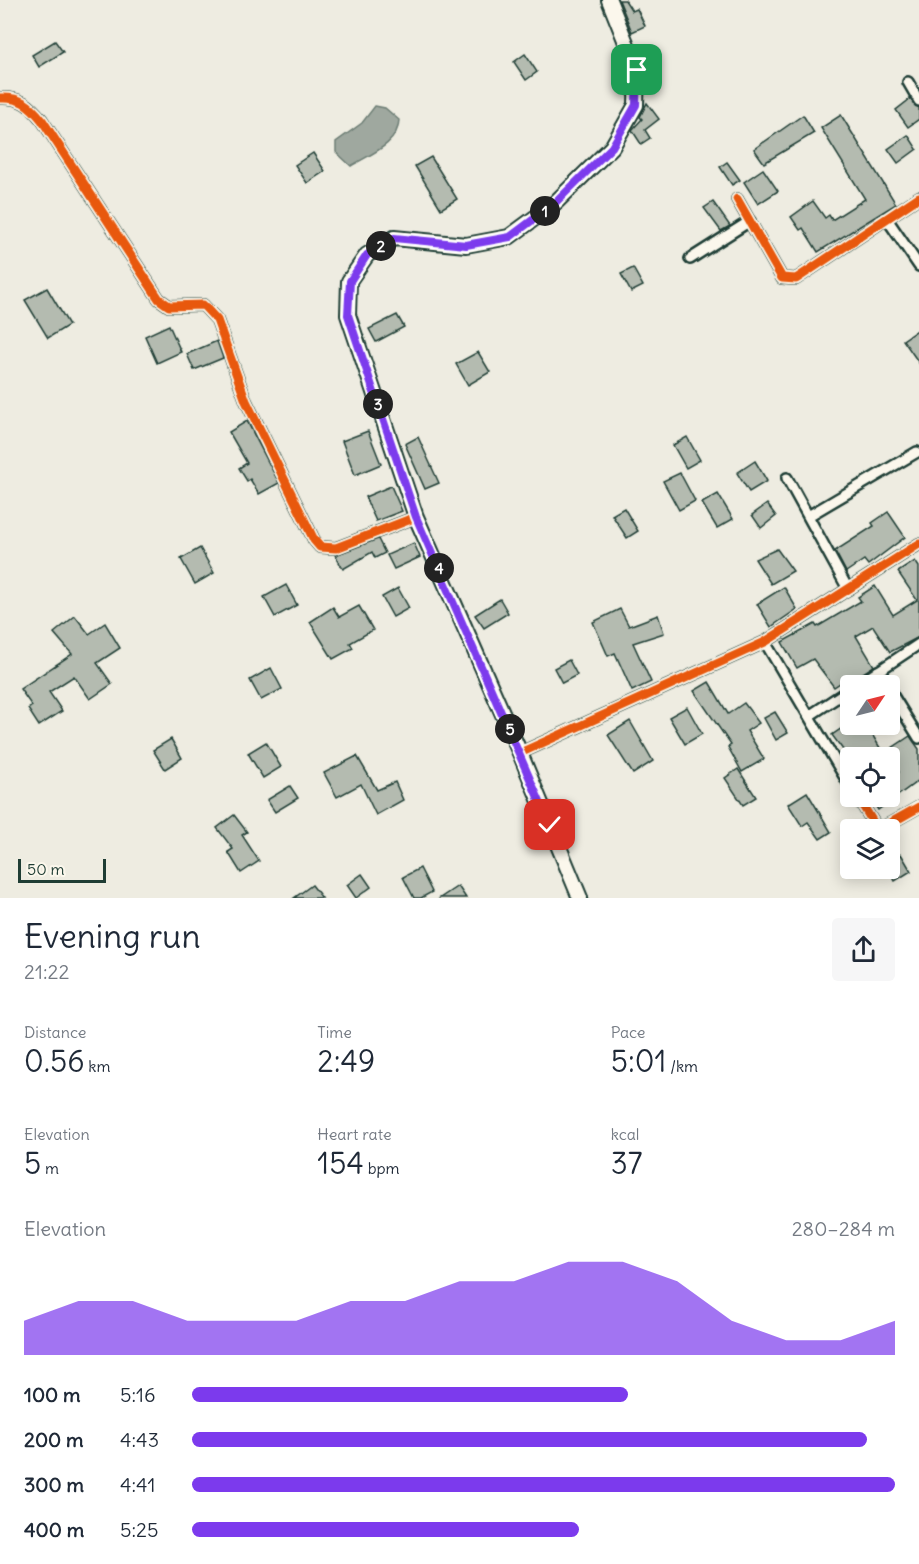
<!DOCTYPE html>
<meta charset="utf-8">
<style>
:root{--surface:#fff;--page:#f6f6f7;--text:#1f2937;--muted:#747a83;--accent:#7c3aed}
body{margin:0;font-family:Delius,sans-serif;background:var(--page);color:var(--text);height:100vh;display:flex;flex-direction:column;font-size:22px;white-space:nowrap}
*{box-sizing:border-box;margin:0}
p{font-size:20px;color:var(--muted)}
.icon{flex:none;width:33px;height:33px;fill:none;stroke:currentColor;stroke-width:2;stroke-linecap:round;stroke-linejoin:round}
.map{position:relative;height:898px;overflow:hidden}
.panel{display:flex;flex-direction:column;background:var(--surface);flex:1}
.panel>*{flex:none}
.needle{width:39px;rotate:55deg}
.tools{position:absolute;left:840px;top:675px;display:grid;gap:12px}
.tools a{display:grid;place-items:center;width:60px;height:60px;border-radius:6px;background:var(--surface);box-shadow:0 3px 15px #0003;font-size:30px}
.scale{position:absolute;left:18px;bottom:15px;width:88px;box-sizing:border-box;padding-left:6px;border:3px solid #1f3d34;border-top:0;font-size:16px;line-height:21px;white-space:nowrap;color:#1f3d34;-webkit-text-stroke:4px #fbf7ec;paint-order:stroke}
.pin{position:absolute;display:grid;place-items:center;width:51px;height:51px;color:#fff;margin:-26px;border-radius:12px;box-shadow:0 3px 9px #0006}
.km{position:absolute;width:30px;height:30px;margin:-15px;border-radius:50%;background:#222;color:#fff;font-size:16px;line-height:30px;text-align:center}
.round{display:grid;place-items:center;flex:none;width:63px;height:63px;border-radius:6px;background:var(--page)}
.headline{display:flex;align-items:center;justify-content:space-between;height:102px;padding:0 24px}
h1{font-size:33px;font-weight:600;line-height:45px}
.stats{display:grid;grid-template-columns:repeat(3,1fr);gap:9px;height:102px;padding:6px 24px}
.stats div{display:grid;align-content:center}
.stats b{font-size:30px;font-weight:600}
.stats small{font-size:16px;font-weight:400}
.stats p{font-size:16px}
.chart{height:168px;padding:12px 24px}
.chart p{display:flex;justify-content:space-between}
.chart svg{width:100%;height:108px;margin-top:6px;fill:var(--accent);opacity:.7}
ul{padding:0 24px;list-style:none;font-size:20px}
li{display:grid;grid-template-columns:96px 72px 1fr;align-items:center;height:45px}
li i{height:15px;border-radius:8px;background:var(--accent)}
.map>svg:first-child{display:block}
</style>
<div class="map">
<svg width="919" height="898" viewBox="0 0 919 898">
<rect width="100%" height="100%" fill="#eeece1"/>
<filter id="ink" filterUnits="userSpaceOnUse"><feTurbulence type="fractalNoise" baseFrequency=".0167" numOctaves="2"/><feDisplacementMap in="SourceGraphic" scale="12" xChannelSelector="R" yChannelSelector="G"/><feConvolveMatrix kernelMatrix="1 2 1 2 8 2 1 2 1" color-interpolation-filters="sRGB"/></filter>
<g filter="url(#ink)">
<path fill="#9fa89f" stroke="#6c7d74" stroke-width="1.5" d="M375,106L385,108L399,120C398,145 370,154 351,166L336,152V142L362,123Z"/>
<g fill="#b4bbb0" stroke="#1f3d34" stroke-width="1.5">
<path d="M619,0H625L632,11L637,9L645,26L632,32Z"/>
<path d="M55,41L63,52L39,67L32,55Z"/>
<path d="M525,54L537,72L526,80L514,62Z"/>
<path d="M910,99L919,108V119L908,127L896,110Z"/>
<path d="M647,103L659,119L645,130L650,138L641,144L632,130L642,119L640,117Z"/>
<path d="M803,115L814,133L764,163L754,149Z"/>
<path d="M841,115L896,204L818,252L803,228L800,230L791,217L813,201L825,218L829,215L832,220L865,199L821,128Z"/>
<path d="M908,135L917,149L898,163L888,149Z"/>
<path d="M313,153L325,171L307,183L295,165Z"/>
<path d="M431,157L457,199L441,209L415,166Z"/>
<path d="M727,162L740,180L732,185L720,167Z"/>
<path d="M763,169L778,191L758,204L744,182Z"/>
<path d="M713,202L730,226L721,231L704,208Z"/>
<path d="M633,268L643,286L631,292L621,274Z"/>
<path d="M47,288L69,325L48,338L25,300Z"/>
<path d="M397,315L404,327L376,342L369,329Z"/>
<path d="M169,325L181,352L157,363L145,336Z"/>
<path d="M919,329V363L903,340Z"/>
<path d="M217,341L223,358L194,370L187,354Z"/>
<path d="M478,352L490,372L468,385L456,364Z"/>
<path d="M247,421L279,483L259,494L250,479L247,481L239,468L247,463L229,432Z"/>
<path d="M368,431L381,464L355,475L342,441Z"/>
<path d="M418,437L439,483L425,489L405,444Z"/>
<path d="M687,437L700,460L686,468L673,445Z"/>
<path d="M755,461L767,481L749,492L737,473Z"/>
<path d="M680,473L695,501L679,510L663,481Z"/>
<path d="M391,486L402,511L376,521L365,497Z"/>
<path d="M718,494L733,519L717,528L702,503Z"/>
<path d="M767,504L776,516L761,528L752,515Z"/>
<path d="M624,508L638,531L627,538L612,515Z"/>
<path d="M888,512L905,537L868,565L864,560L846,572L835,551L874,526L872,523Z"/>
<path d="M378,539L385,553L375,558L372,552L343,569L335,555Z"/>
<path d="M414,543L420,557L394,569L387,555Z"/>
<path d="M200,548L214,573L195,584L181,559Z"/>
<path d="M777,549L793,571L771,584L755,559Z"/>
<path d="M915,561L919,567V637L890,652L873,626L856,636L874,666L854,679L852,675L834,687L813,659L797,668L782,642L815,624L817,627L861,601L858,597L875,586L893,615L917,600L898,572Z"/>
<path d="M286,585L297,605L275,617L264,597Z"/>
<path d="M784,587L797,609L771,627L757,604Z"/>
<path d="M398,588L409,608L393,617L382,597Z"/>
<path d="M500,599L508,613L484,628L475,615Z"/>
<path d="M359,606L373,630L350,643L353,648L333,659L310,622L333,607L339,617Z"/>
<path d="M620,609L629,626L658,615L664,633L633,643L651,682L632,691L615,653L608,656L593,622Z"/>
<path d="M75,616L89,634L105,623L120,648L97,663L112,684L90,699L74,676L49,692L62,711L39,726L28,709L32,706L20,689L72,654L54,633Z"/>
<path d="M569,660L577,675L562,683L554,668Z"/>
<path d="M271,668L282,689L261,700L250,680Z"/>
<path d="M709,682L728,714L744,703L759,723L747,731L764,759L742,772L728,747L731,745L694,691Z"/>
<path d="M687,707L702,734L685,744L669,717Z"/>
<path d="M775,712L788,733L776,740L764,718Z"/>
<path d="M630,721L653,761L633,774L608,735Z"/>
<path d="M848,724H866L886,758H849L832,735Z"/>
<path d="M910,736L919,749V780L878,810L869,796H890V778L899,772L886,752Z"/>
<path d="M171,739L182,758L165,769L153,750Z"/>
<path d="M266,742L281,767L263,778L248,753Z"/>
<path d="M357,756L377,790L395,782L403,800L376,815L361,784L337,797L324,773Z"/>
<path d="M738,769L756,797L743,805L725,778Z"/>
<path d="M290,786L298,798L275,812L267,800Z"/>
<path d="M807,792L831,832L820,839L808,822L802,826L788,804Z"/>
<path d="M234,815L247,832L242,835L259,861L241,873L228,852L233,849L217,828Z"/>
<path d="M901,854L911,871L895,881L890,872V861Z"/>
<path d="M420,868L432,892L421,898H414L403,877Z"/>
<path d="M362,874L371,887L356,898L347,885Z"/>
<path d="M312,885L322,898H294Z"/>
<path d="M458,886L466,898H440Z"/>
</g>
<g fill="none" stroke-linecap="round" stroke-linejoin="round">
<defs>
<g id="street">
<path d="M908,82L919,101"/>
<path d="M0,98C20,97 29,104 42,120L159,299L169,306L203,305L217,320L246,401L314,540L320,547L336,548L416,517"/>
<path d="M737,199L782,278L796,279L919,197"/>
<path d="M887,219L919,266"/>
<path d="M690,259L750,221"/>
<path d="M787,478L848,589"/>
<path d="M810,515L917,452"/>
<path d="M765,642L850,786"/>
<path d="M878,671L886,686"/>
<path d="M856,686L919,644"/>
<path d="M890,691L919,738"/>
<path d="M809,716L850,689"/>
<path d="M520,753L765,642L919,544"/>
<path d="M857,796L876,827L880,829L919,807"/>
</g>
<path id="secondary" d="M580,898L520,753L416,517L348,315L349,281L367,255L394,238L466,245L509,237L554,204L612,147L636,105L637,70L609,0"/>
</defs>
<use href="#street" stroke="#1f3d34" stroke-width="14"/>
<use href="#secondary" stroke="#1f3d34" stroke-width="18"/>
<use href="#street" stroke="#fbf7ec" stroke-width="9"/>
<use href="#secondary" stroke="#fbf7ec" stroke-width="14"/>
<defs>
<g id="cycleway">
<path d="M0,98C20,97 29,104 42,120L159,299L169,306L203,305L217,320L246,401L314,540L320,547L336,548L416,517"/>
<path d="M737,199L782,278L796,279L919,197"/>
<path d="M520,753L765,642L919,544"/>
<path d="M857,796L876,827L880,829L919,807"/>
</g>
</defs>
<use href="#cycleway" stroke="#fbf7ec" stroke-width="13"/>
<use href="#cycleway" stroke="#e8590c" stroke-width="9"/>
</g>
</g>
<g fill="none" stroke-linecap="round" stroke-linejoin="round" filter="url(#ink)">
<defs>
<path id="route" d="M550,825L416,517L348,315L350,281L367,255L394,238L466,245L510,237L554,204L612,147L636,105L637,70"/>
</defs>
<use href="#route" stroke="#fff" stroke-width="12"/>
<use href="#route" stroke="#7c3aed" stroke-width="8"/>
</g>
</svg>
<div class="tools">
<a><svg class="needle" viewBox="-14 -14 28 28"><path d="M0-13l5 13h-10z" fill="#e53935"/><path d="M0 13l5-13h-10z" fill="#747a83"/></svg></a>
<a><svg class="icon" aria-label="locate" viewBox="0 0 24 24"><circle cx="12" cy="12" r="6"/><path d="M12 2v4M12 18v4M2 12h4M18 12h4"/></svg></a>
<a><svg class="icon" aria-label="layers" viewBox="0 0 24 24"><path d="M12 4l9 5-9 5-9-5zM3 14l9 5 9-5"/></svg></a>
</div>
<div class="scale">50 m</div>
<div class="pin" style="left:637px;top:70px;background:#1e9e55"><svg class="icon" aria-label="arrive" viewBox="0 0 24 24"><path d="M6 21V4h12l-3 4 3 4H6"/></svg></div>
<div class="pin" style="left:550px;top:825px;background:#d93025"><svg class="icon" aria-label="check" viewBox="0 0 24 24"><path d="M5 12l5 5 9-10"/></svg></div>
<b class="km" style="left:545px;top:211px">1</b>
<b class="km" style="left:381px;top:246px">2</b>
<b class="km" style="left:378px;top:404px">3</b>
<b class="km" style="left:439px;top:568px">4</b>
<b class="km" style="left:510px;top:729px">5</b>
</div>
<section class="panel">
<div class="headline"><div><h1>Evening run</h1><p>21:22</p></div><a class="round"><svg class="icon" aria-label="share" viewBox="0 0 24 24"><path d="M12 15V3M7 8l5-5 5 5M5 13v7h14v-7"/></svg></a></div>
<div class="stats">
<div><p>Distance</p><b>0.56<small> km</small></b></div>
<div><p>Time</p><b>2:49</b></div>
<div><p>Pace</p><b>5:01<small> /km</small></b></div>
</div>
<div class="stats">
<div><p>Elevation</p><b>5<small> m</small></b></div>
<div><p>Heart rate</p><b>154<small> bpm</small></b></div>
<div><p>kcal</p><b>37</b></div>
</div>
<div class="chart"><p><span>Elevation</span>280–284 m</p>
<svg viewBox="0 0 160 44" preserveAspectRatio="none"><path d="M0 44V30L10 22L20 22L30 30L40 30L50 30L60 22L70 22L80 14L90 14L100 6L110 6L120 14L130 30L140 38L150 38L160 30V44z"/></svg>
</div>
<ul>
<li><b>100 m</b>5:16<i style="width:62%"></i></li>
<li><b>200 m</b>4:43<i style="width:96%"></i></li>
<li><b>300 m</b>4:41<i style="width:100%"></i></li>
<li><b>400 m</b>5:25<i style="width:55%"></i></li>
</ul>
</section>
